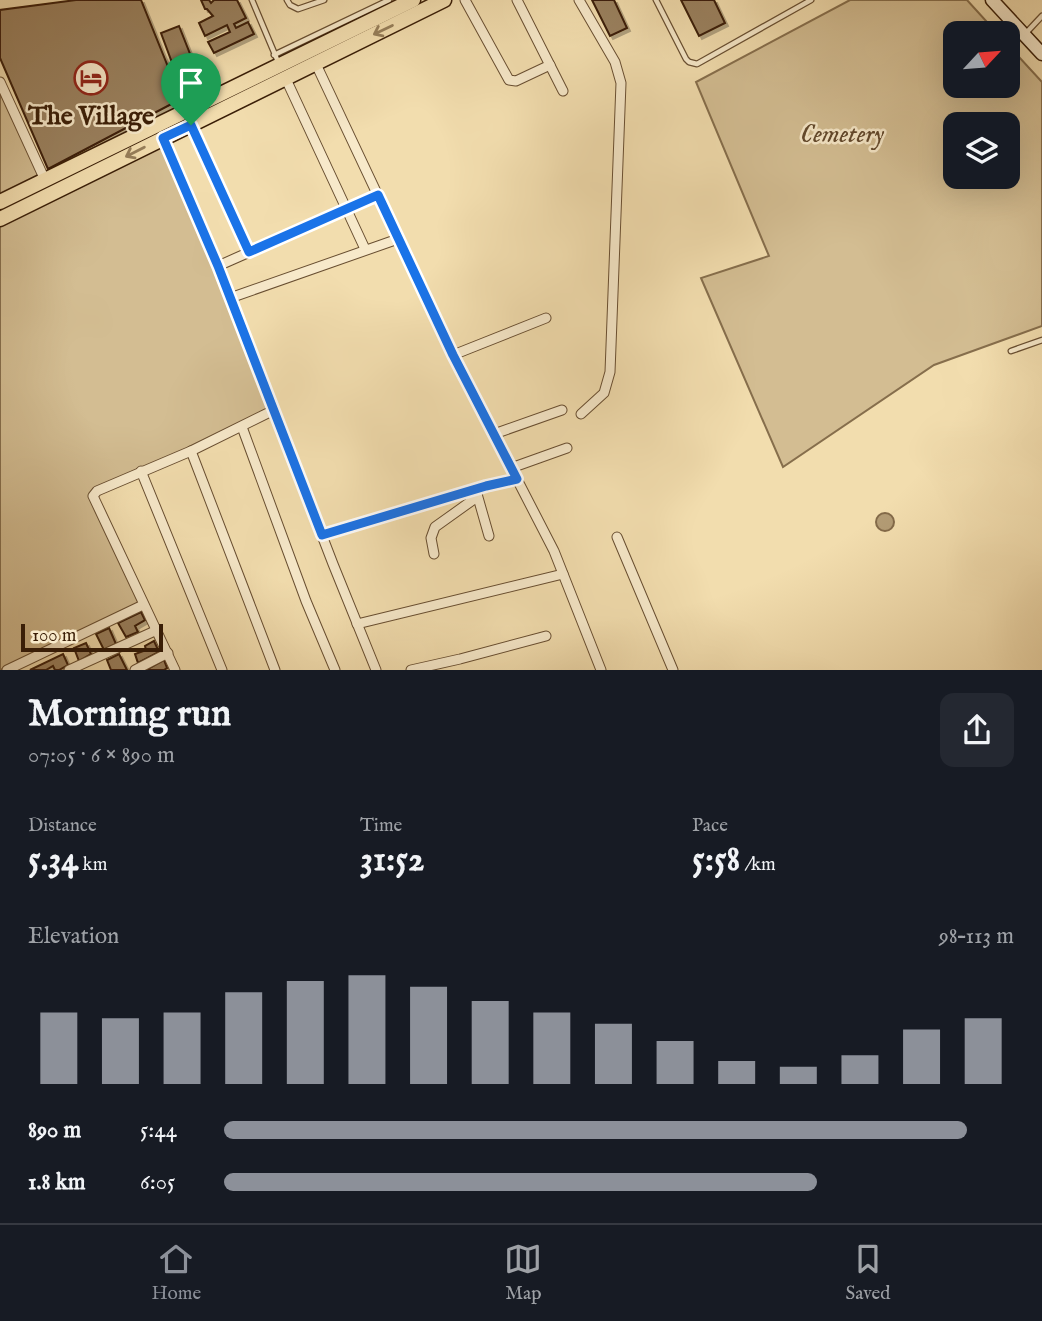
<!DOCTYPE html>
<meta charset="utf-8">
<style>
:root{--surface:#171b24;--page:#242831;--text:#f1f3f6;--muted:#9ea1a6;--line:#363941;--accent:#8c9099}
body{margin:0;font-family:"IM FELL English",serif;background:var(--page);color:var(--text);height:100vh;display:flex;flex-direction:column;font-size:26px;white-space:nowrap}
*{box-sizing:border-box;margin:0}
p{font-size:23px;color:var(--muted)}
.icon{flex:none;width:38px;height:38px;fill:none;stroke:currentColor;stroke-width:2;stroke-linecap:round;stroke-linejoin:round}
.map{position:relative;height:670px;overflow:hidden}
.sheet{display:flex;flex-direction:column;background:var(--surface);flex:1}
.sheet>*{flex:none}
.needle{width:46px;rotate:64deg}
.buttons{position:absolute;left:943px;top:21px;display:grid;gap:14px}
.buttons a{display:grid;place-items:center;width:77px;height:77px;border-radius:14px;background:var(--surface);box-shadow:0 7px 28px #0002;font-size:35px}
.scale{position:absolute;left:21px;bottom:18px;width:142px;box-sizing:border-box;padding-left:7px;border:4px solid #3a1e07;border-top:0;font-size:19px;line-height:24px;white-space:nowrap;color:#3a1e07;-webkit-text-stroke:5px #f7e9ca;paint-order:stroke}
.pin{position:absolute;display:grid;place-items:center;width:60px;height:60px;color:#fff;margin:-72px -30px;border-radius:50% 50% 50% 0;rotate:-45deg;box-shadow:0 0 7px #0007}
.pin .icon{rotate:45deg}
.round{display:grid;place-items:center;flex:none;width:74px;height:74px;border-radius:14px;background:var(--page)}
.summary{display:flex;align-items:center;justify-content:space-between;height:119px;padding:0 28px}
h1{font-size:38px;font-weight:700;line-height:52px}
.figures{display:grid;grid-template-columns:repeat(3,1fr);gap:10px;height:119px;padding:7px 28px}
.figures div{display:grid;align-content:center}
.figures b{font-size:35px;font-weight:700}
.figures small{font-size:19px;font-weight:400}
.figures p{font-size:19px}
.chart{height:196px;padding:14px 28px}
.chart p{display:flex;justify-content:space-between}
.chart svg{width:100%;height:126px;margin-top:7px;stroke:var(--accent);stroke-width:6}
ul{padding:0 28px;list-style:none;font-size:23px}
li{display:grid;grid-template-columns:112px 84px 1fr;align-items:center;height:52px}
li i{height:18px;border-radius:9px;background:var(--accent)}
.menu{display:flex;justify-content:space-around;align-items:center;height:98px;border-top:2px solid var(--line);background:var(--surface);font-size:19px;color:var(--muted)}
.menu a{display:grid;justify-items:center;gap:4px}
.menu .on{color:var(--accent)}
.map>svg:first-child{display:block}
</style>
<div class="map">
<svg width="1042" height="670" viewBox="0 0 1042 670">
<defs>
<filter id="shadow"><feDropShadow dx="3" dy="3" stdDeviation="0" flood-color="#0004"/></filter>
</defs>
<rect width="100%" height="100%" fill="#f2ddae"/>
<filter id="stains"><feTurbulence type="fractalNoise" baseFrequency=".00286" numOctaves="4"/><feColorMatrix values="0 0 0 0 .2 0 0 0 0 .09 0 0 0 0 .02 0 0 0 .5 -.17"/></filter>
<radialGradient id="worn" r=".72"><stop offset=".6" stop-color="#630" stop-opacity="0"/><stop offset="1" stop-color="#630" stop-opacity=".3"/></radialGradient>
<g fill="#d3bd92" stroke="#866e4c" stroke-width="2" fill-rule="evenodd">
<path d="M850,0H967L997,33H956V86H1008V45L1042,82V326L934,365L783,467L701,278L769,256L696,82ZM1008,124V177H956V124Z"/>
<path d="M0,85L45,180L0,202Z"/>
<path d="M163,138L274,410L93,496L139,603L0,670V217Z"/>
</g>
<circle fill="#b39c75" stroke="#836a49" stroke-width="2" cx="885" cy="522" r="9"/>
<g fill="#9a815e" stroke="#3a1e07" stroke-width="2" filter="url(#shadow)">
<path d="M76,0H141L181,99L48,169L0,58V10Z"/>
<path d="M201,0H209L211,3L214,0H237L246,18L234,24L236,28L248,22L254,34L214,53L208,42L230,32L227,25L205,36L199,23L213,16L207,9H205Z"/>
<path d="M592,0H614L627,28L610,36Z"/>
<path d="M681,0H714L725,23L699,36Z"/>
<path d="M179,26L196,69L177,76L161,33Z"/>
<path d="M141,612L145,620L135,626L138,632L126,637L118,623Z"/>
<path d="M109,628L116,644L104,650L96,634Z"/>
<path d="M154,641L159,652L138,663L135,654L146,650L145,646Z"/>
<path d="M86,643L91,654L79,661L74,648Z"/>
<path d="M63,654L68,665L59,670H55L53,666L46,670H30Z"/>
<path d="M119,654L127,670H111L107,660Z"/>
<path d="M164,660L167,668L164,670H146Z"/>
</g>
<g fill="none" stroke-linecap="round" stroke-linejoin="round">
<defs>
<g id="lane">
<path d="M252,0L279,64"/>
<path d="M287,0L290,5L298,9L324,0"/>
<path d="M656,0L686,59L689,62L697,64L811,0"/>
<path d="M1026,33L1042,16"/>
<path d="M274,55L389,0"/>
<path d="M1011,351L1042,340"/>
</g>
<g id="street">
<path d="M465,0L509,80L516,81L550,65"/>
<path d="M517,0L563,91"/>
<path d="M579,0L615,62L621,83L610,372L604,393L581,414"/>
<path d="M315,62L453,355L554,551L601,670"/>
<path d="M285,77L365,249"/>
<path d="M0,82L45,180"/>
<path d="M191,125L249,252"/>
<path d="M162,136L218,266L333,564L376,670"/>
<path d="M218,266L378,195"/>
<path d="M230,298L398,239"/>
<path d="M453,355L546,318"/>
<path d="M242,427L306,601L335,670"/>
<path d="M494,434L562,410"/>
<path d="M191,451L275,670"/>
<path d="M511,468L567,448"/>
<path d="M141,471L222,670"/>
<path d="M477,494L489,536"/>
<path d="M322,535L486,486L517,479"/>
<path d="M617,537L673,670"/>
<path d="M434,554L431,538L435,527L477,497"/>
<path d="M357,624L563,574"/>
<path d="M7,670L143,605"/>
<path d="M69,670L157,630"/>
<path d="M135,670L168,653"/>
<path d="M175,670L93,496L97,491L191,451L274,410"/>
<path d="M411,670L460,659L546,636"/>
</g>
<path id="secondary" d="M992,0L1042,54"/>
<g id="primary">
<path d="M0,202L413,0"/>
<path d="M0,219L444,0"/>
</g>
</defs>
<use href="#lane" stroke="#684e31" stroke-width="7"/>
<use href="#street" stroke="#684e31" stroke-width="11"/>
<use href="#secondary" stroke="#3a1e07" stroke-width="15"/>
<use href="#primary" stroke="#3a1e07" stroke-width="17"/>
<use href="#lane" stroke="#f7e9ca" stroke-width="4.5"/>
<use href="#street" stroke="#f7e9ca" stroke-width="9"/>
<use href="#secondary" stroke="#f7e9ca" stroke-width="12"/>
<use href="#primary" stroke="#f2ddae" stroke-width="14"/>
</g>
<defs><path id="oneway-shaft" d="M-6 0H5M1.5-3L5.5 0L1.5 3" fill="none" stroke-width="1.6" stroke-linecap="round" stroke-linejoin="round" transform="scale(1.75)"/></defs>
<g stroke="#967e5a">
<use href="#oneway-shaft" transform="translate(383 30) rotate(154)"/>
<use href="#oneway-shaft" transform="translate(135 152) rotate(153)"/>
</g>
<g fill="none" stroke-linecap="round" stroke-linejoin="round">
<defs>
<path id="route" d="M191,125L249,252L378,195L453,355L517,479L486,486L322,535L218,266L163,138Z"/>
</defs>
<use href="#route" stroke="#fff" stroke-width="14"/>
<use href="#route" stroke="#1a73e8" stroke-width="9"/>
</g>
<defs>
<symbol id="hotel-ring" viewBox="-11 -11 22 22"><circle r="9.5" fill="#f7e9ca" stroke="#8f2418" stroke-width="1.5"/><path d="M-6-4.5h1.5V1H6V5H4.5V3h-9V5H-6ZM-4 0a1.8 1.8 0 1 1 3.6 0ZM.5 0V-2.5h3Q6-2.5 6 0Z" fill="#8f2418"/></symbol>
</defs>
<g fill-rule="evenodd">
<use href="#hotel-ring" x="72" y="59" width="38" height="38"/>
</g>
<g text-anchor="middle" stroke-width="5" stroke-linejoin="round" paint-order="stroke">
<g font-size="26" font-weight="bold" fill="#3a1e07" stroke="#f7e9ca">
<text x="91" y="124">The Village</text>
</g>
<g font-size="26" font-style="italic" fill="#60462a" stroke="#f7e9ca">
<text x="842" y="142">Cemetery</text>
</g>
</g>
<rect width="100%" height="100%" filter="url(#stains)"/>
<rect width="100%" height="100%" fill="url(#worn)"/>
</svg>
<div class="buttons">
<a><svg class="needle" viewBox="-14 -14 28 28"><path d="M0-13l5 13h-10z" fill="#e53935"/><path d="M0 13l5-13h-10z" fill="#9ea1a6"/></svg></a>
<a><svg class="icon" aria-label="layers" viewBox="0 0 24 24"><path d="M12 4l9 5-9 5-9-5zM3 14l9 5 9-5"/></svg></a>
</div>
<div class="scale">100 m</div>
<div class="pin" style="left:191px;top:125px;background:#1e9e55"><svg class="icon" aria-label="arrive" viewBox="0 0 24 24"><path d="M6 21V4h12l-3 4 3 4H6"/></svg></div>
</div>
<section class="sheet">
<div class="summary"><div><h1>Morning run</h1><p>07:05 · 6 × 890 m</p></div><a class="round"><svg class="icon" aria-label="share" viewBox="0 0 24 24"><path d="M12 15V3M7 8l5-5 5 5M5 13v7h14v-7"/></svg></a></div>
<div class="figures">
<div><p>Distance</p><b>5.34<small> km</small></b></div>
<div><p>Time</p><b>31:52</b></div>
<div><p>Pace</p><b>5:58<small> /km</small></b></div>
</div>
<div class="chart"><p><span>Elevation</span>98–113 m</p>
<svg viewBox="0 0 160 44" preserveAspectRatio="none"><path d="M5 44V19M15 44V21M25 44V19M35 44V12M45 44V8M55 44V6M65 44V10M75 44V15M85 44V19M95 44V23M105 44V29M115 44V36M125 44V38M135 44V34M145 44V25M155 44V21"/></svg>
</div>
<ul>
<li><b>890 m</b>5:44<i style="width:94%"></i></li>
<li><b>1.8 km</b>6:05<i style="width:75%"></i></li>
</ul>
</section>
<nav class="menu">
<a class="on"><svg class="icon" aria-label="home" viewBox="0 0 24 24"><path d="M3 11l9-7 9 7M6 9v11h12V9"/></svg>Home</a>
<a><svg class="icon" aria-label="map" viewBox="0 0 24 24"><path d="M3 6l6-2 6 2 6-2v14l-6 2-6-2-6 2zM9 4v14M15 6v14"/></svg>Map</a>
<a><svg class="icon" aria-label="saved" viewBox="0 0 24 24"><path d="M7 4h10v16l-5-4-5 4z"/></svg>Saved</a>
</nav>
